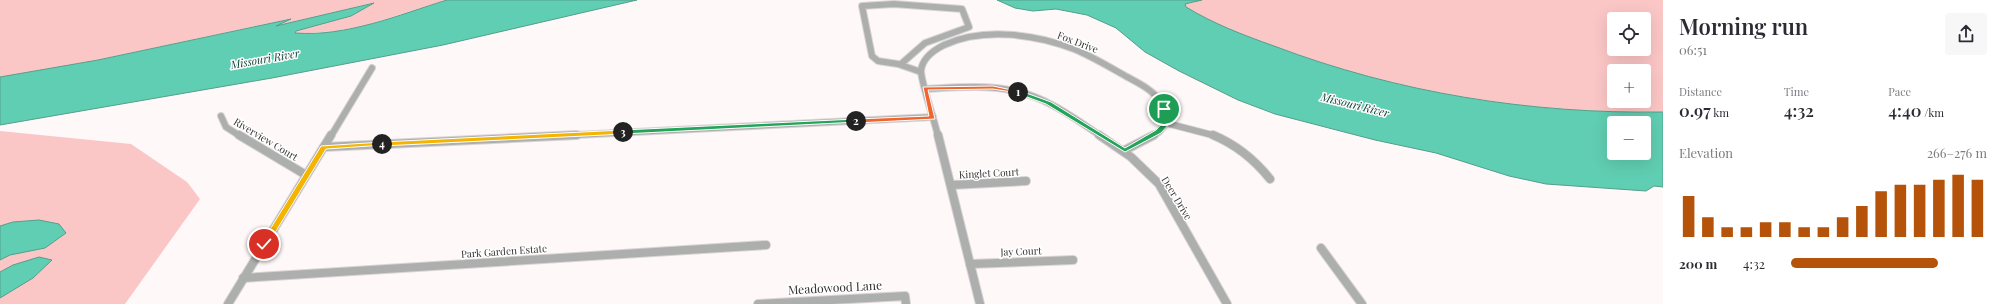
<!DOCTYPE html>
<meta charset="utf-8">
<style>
:root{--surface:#fff;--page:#f7f7f7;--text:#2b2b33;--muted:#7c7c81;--accent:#b45309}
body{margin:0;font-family:"Playfair Display",serif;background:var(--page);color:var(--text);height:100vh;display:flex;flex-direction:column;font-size:15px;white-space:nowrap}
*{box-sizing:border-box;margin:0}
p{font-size:13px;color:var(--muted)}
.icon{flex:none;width:22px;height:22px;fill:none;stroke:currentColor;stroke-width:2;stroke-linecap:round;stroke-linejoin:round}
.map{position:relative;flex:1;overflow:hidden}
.details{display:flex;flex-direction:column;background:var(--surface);width:340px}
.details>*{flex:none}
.buttons{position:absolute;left:1607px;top:12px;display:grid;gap:8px}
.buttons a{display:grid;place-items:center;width:44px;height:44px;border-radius:4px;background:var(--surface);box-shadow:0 4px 16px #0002;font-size:20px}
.pin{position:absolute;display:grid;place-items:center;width:34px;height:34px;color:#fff;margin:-17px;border:2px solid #fff;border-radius:50%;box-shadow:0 1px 4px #0007}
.km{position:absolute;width:20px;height:20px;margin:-10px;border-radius:50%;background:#222;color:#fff;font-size:11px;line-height:20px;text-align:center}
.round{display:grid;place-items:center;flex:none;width:42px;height:42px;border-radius:4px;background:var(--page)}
.overview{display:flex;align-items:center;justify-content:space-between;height:68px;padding:0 16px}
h1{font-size:22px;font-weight:600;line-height:30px}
.metrics{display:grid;grid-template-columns:repeat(3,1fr);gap:6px;height:68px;padding:4px 16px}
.metrics div{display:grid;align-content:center}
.metrics b{font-size:17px;font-weight:600}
.metrics small{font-size:11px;font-weight:400}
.metrics p{font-size:11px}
.chart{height:112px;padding:8px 16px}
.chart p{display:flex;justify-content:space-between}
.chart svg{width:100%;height:72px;margin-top:4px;stroke:var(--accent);stroke-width:6}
ul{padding:0 16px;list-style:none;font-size:13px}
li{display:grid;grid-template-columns:64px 48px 1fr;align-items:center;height:30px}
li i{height:10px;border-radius:5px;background:var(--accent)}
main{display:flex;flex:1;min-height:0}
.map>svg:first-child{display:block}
</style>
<main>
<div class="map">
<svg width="1663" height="304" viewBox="0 0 1663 304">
<rect width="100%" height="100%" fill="#fef8f8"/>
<g fill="#fbc7c6" fill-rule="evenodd">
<path d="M0,0H447L363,26L338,31L295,34L296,31L351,16L372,3L273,27L289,19L98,60L0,77Z"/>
<path d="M1202,0H1663V112C1530,114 1398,93 1274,47C1254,39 1234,32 1214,24C1204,20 1195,13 1186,7L1185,4ZM1614,19H1644V49H1614ZM1614,71H1644V101H1614Z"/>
<path d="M0,131L131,144L187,182L200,199L125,304H0Z"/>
</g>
<g fill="#60ceb2" stroke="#539f8b" fill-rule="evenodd">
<path d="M447,0H637L443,45L272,78L0,125V77L98,60L291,19L276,26L374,3L351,16L296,31L295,33C347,37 398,15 447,0Z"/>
<path d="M997,0H1202L1185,4L1186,7C1214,24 1243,35 1274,46C1398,93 1530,114 1663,112V187L1654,186L1646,191L1546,184L1509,176L1436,153L1375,140L1275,114L1238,100L1179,71L1145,52L1116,28L1087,15L1056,9L1033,11L1015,8ZM1614,123H1644V153H1614Z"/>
<path d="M39,220L59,224L66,233L45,248L10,255L0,260V226L13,222Z"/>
<path d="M39,257L52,260L33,278L0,298V272L13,265Z"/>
</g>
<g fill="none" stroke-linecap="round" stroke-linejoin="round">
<defs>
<g id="street-far1">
<path d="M901,64L925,43L969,27L962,9L894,4L862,6L872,56L878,61L898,64L921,72"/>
<path d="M925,89C961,87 1000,83 1035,97C1058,106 1080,122 1101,136"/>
<path d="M221,116L226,127L240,136"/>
<path d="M1166,123L1216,136"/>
<path d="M331,136L372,68"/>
<path d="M556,136L933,117"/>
<path d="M938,136C935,122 921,82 921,71C922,59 934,50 944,45C983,27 1035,34 1074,49C1091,56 1106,65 1122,74C1134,81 1151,88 1159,100C1164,107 1165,115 1166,123L1159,132L1152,136"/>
</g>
<g id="street">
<path d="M239,135L306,175"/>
<path d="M938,135L980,304"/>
<path d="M1099,135L1131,157L1159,184L1227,304"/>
<path d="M1213,135C1237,145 1254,159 1270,179"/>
<path d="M324,147L577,135"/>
<path d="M1125,150L1154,135"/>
<path d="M952,185L1026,181"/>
<path d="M1321,248L1362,304"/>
<path d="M970,264L1073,260"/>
<path d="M243,278L766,245"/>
<path d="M228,304L331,135"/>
<path d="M758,304L905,296L906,304"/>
</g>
</defs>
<use href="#street-far1" stroke="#dad4d4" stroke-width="8"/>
<use href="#street" stroke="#dad4d4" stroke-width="10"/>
<use href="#street-far1" stroke="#acafae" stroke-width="6"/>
<use href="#street" stroke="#acafae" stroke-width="8"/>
</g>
<path fill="#22a559" stroke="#fff" d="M1018,90L1051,102L1125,148L1156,130L1163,123L1162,108L1168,109L1169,124L1161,133L1125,152L1046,104L1016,93L1015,92Z"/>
<path fill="#f0652b" stroke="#fff" d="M993,86L1021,92L1018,93L993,89L928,90L935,119L856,123L852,121L856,119L929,116L923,87Z"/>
<path fill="#22a559" stroke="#fff" d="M856,119L859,121L858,122L623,134L620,132L623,130Z"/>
<path fill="#f5b400" stroke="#fff" d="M623,130L626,132L625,134L382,146L379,144L382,142Z"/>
<path fill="#f5b400" stroke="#fff" d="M382,142L384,143V145L326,149L267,246H262L261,244L321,146Z"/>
<g text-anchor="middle" stroke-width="3" stroke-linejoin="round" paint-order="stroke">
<g font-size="10" fill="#343131" stroke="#fff">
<text transform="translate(1078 42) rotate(21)" y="4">Fox Drive</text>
<text transform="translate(266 139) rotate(31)" y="4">Riverview Court</text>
<text transform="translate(989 173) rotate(-3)" y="4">Kinglet Court</text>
<text transform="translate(1177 198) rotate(59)" y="4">Deer Drive</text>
<text transform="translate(504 251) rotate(-4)" y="4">Park Garden Estate</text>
<text transform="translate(1021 251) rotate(-2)" y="4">Jay Court</text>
</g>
<g font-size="11" font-style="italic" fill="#083c31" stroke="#fff">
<text transform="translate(265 59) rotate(-10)" y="4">Missouri River</text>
<text transform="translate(1355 105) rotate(14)" y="4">Missouri River</text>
</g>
<g font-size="12" fill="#343131" stroke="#fff">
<text transform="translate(835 288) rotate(-3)" y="4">Meadowood Lane</text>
</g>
</g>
</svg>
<div class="buttons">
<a><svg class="icon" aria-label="locate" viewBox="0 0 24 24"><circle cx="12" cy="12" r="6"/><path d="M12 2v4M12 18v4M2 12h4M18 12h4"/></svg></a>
<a>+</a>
<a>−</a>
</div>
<div class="pin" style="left:1164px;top:109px;background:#1e9e55"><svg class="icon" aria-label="arrive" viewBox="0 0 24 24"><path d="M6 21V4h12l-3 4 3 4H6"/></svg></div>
<div class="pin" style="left:264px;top:244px;background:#d93025"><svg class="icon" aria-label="check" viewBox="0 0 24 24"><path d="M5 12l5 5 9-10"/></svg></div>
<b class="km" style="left:1018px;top:92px">1</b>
<b class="km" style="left:856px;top:121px">2</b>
<b class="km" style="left:623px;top:132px">3</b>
<b class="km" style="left:382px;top:144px">4</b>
</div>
<section class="details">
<div class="overview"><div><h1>Morning run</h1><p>06:51</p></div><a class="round"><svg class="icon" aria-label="share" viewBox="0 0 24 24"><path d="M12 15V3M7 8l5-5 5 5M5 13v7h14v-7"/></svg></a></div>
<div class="metrics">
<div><p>Distance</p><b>0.97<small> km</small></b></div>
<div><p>Time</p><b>4:32</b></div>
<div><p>Pace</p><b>4:40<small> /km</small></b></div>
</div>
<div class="chart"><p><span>Elevation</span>266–276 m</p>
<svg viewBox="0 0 160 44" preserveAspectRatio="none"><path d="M5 44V19M15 44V32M25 44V38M35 44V38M45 44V35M55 44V35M65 44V38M75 44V38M85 44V32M95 44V25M105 44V16M115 44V12M125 44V12M135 44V9M145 44V6M155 44V9"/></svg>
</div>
<ul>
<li><b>200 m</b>4:32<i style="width:75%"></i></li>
</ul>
</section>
</main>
